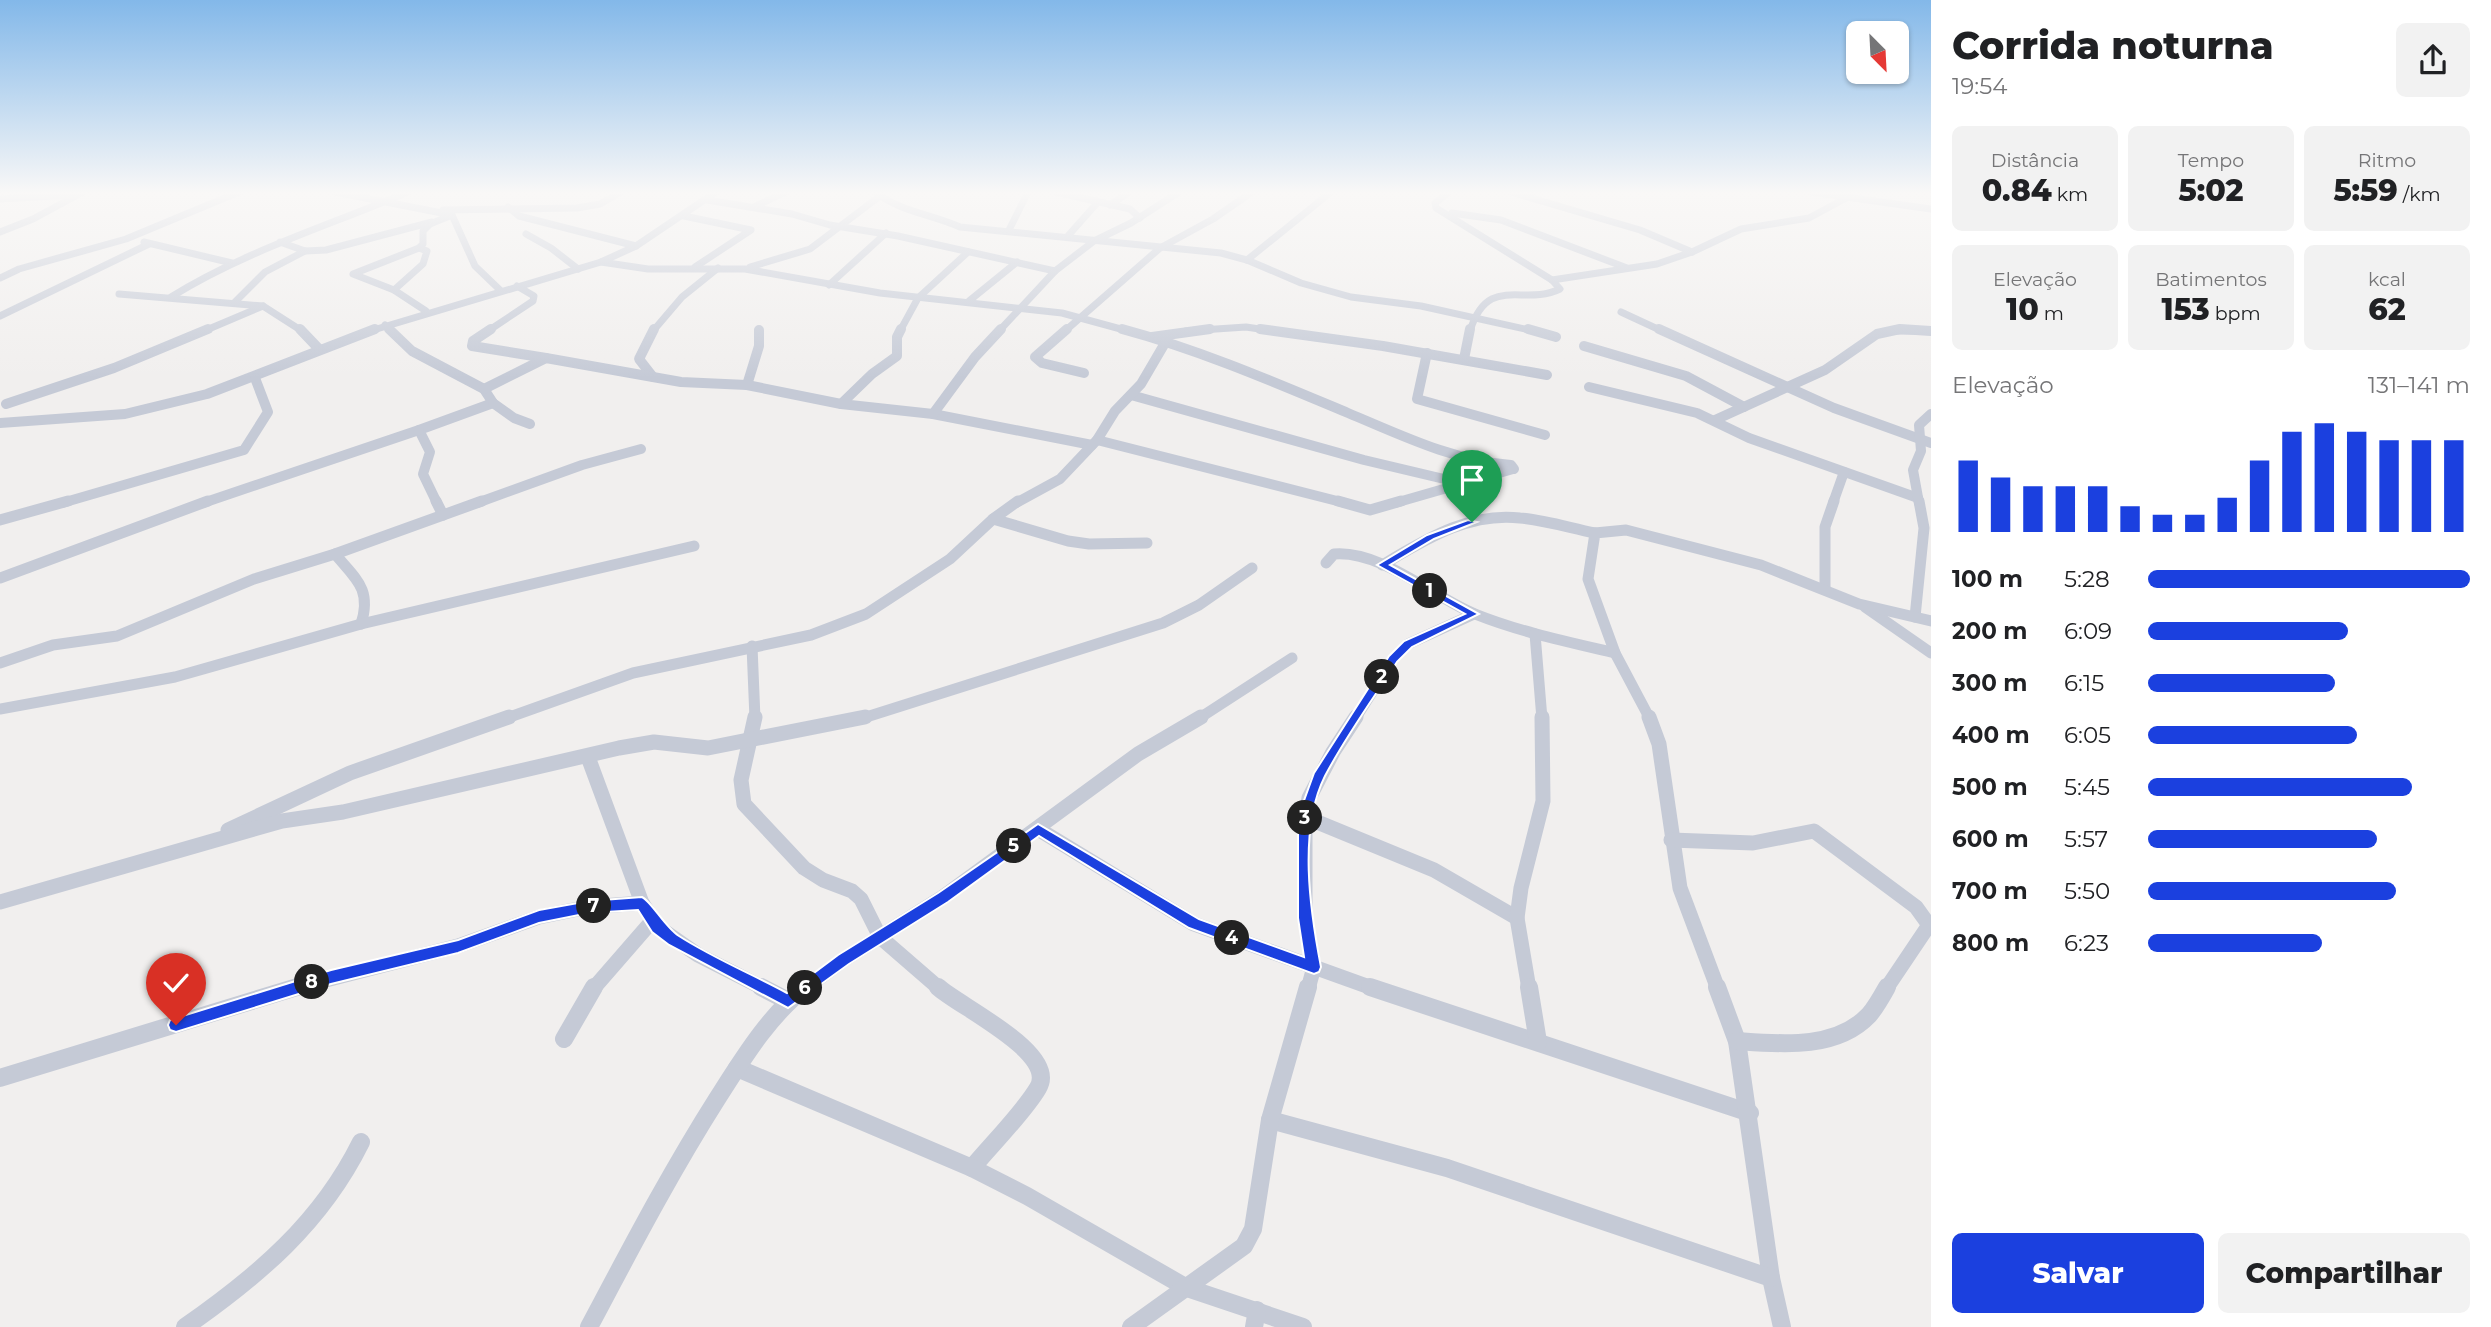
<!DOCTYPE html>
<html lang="pt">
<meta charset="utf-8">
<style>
:root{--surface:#fff;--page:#f2f2f2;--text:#202124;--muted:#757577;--accent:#1b40df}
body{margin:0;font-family:Montserrat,sans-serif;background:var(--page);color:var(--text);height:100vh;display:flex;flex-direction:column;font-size:26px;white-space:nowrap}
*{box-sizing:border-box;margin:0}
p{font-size:23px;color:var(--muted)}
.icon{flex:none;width:38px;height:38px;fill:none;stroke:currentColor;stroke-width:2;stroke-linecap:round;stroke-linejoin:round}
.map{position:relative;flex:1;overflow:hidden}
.details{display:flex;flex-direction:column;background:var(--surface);width:560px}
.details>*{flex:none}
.needle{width:46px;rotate:156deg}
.tools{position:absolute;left:1846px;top:21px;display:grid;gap:14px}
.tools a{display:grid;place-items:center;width:63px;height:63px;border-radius:10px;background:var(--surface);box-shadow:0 2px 5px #0004;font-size:35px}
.pin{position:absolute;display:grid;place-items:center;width:60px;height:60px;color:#fff;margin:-72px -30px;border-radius:50% 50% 50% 0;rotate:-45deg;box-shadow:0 0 7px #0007}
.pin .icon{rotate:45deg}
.km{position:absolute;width:35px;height:35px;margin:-18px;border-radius:50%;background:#222;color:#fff;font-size:19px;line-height:35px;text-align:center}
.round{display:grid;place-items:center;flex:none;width:74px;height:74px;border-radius:10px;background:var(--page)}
.summary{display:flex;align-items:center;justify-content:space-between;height:119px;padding:0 21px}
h1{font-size:38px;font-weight:800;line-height:52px}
.figures{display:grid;grid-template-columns:repeat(3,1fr);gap:10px;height:119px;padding:7px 21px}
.figures div{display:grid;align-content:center;border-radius:10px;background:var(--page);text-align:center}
.figures b{font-size:30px;font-weight:800}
.figures small{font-size:19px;font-weight:400}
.figures p{font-size:19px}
.chart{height:196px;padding:14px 21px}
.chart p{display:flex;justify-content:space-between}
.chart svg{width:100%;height:126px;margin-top:7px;stroke:var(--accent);stroke-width:6}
.primary-button{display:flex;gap:14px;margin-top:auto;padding:14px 21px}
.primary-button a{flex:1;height:80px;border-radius:10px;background:var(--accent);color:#fff;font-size:28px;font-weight:800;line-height:80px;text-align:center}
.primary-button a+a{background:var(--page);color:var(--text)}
ul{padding:0 21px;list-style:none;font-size:23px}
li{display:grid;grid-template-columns:112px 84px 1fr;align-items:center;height:52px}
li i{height:18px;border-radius:9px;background:var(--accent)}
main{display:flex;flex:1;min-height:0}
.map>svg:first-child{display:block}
</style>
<main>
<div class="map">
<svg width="1931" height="1327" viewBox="0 0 1931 1327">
<rect width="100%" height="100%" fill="#f1efee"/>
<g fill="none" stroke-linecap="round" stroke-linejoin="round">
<g stroke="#c5cad6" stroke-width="7">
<path d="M335,192L452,215L475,266L500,290"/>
<path d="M875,192C901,212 931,214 960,227L1221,253L1247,260L1301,283L1351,297L1421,306L1534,331"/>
<path d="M1056,192L1130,209L1140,218"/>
<path d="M1449,192L1435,203L1436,208L1552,280L1560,289C1523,307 1488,273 1470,331"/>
<path d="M1511,192L1640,230L1692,252"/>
<path d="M1811,192L1931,209"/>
<path d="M0,199L74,195"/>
<path d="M707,200L792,214L830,225L898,236L1055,271"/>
<path d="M1110,205L1129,192"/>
<path d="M508,207L519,216L636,246"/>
<path d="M754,207L785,192"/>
<path d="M443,210L577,208L600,204L621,192"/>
<path d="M1452,213L1501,220L1627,268"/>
<path d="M684,216L751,230L695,267"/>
<path d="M1009,230L1028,192"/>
<path d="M0,232L33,219L83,192"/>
<path d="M526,234L551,248L578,269"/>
<path d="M1067,237L1097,203"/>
<path d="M144,242L232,263"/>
<path d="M280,242L305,251L326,250L432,222"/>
<path d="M1247,260L1331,192"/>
<path d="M601,262L648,269H745L880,293L1062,313L1128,331"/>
<path d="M750,267L810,249L880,196"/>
<path d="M0,278L19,269L126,239L239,192"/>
<path d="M1552,280L1657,264L1692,252L1741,229L1809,218L1848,197"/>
<path d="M829,285L886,233"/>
<path d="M394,290L423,264L427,251L419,248"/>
<path d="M119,294L263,306L302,331"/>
<path d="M171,297C245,251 328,226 408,192"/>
<path d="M969,301L1017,262"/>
<path d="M235,302L265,272L305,251"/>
<path d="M426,311L394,290L353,274L419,248L423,244V231L430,224L452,215"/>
<path d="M1621,312L1662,331"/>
<path d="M0,316L149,244"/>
<path d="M385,325L391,331"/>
<path d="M204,331L263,306"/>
<path d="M370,331L601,262L636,246L716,192"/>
<path d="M488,331L533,301L534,296L517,286"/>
<path d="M653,331L682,297L718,268"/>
<path d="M900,331L918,298L968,252"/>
<path d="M999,331L1055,271L1094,241L1131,223L1179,192"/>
<path d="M1065,331L1160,248L1213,219L1252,192"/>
<path d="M1186,331L1246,327L1273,331"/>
<path d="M1892,331H1926"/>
</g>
<g stroke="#c5cad6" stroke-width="10">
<path d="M300,329L319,349"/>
<path d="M389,329L412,351L484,389L493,403L419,430L430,452L423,474L437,503"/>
<path d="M491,329L473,341L472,346L546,358"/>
<path d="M1067,329L1035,357L1042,363L1084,373"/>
<path d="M1122,329C1200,350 1274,382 1348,413C1401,435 1453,461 1511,465L1514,469"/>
<path d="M1260,329L1383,346L1547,375"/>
<path d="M1528,329L1556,337"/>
<path d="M1659,329L1834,408L1931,443"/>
<path d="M1152,337L1210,329"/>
<path d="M1584,346L1686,376L1744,407"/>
<path d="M1427,353L1417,399L1545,435"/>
<path d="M1464,359L1470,329"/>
<path d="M653,377L639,359L654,329"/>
<path d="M747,385L759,346V330"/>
<path d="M1589,387L1697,413L1749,438L1918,498"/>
<path d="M484,389L546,358L681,382L747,385L841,404L933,414L1092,445"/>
<path d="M1131,395L1364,460L1461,483"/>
<path d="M493,403L514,418L530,424"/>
<path d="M6,404L114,368L208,329"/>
<path d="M841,404L872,374L897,356V337L901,329"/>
<path d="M933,414L975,357L1001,329"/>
<path d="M1715,420L1825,370L1877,334L1900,329L1931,331"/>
<path d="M0,423L125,414L207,394L375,329"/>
<path d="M1097,440L1345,503"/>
<path d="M62,503L244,450L268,412L255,378"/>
<path d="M203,503L419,430"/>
<path d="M477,503L582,465L641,449"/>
<path d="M1016,503L1060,479L1097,440L1115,411L1141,384L1165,343"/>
<path d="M1395,503L1513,469"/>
<path d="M1833,503L1844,472"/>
<path d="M1919,503L1913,470L1921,451L1919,425L1931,414"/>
</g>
<g stroke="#c5cad6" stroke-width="11">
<path d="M436,501L443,515"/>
<path d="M1338,501L1370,510L1401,501"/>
<path d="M993,519L1068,541L1089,544L1147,543"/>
<path d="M0,520L68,501"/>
<path d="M335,554C356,579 372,589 361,624"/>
<path d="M1326,563L1334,554C1381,550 1433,597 1475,614C1520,632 1568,642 1615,653"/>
<path d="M1382,565C1425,540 1468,512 1520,518C1545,520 1570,528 1595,533"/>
<path d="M0,578L208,501"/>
<path d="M1825,589V527L1834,501"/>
<path d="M1865,607L1931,653"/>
<path d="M1915,617L1924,528L1919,501"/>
<path d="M1535,634L1542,719"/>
<path d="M752,646L755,719"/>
<path d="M0,663L53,645L117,636L254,579L335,554L482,501"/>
<path d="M0,709L175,677L361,624L694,546"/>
<path d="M504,719L633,673L811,635L866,614L950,559L993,519L1018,501"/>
<path d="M860,719L1163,623L1199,605L1252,568"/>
<path d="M1198,719L1292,658"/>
<path d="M1355,719L1393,659L1408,644L1474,614"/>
<path d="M1650,719L1615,653L1588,579L1595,533L1626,530L1761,565L1859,604L1931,621"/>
</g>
<g stroke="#c5cad6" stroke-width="15">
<path d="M755,717L741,780L744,804L804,868L823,880L852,891L861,899L880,937L940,989"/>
<path d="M1649,717L1659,744L1680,888L1718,989"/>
<path d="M588,757L642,903L658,927L698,955L765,989"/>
<path d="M1305,817L1434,870L1517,918"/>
<path d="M1038,829L1194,924L1375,989"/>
<path d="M228,830L350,773L509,717"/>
<path d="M1671,840L1753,843L1814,831L1916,907L1929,925L1886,989"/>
<path d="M0,902L282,821L343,812L619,748L654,742L708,748L865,717"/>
<path d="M291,989L458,946L539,917L588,907L642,903"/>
<path d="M593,989L653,920"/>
<path d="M804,989L843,960L943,897L1138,754L1201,717"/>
<path d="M1308,989L1314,967L1305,918V817L1309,798L1333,752L1356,717"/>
<path d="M1529,989L1517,918L1521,888L1543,801L1542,717"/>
</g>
<g stroke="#c5cad6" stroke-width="18">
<path d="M761,987L788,1001"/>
<path d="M938,987C960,1007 1059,1053 1038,1088C1024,1112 991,1145 972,1168"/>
<path d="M1370,987L1750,1113"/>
<path d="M1529,987L1538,1042"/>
<path d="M1717,987L1737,1041L1771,1278L1782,1327"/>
<path d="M564,1039L594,987"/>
<path d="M1737,1041C1780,1044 1836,1050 1869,1015C1876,1007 1882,996 1887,987"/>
<path d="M737,1068L972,1168L1027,1196L1187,1288L1303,1327"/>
<path d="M0,1078L297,987"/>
<path d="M1270,1120L1447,1168L1771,1278"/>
<path d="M185,1327C258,1276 321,1223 361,1142"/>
<path d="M589,1327C630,1250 670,1173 717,1099C742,1060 769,1015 806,987"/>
<path d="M1131,1327L1244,1246L1253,1229L1270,1120L1308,987"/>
<path d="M1254,1327L1257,1310"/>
</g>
</g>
<linearGradient id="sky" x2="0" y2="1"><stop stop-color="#83b8e9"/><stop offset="0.51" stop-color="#f9f8f7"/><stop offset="1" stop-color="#f9f8f7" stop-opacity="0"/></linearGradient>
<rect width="1931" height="378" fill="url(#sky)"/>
<path fill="#1b40df" stroke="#fff" stroke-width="2" d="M1468,520L1477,522L1434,539L1390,565L1479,614L1412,647L1397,662C1373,699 1346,736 1325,776C1298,830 1310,910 1321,967L1319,972L1314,974L1189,928L1039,836L948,902L849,964L788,1008L669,945L652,932L638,910L589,913L539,923L458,953L331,984L176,1032L170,1030L168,1025L170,1020L176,1018L331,970L458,940L539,910L589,901L642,897C651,901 665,927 679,936C713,958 752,974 787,993L838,955L938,893L1038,824L1199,919L1304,957L1298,918V817L1314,773L1389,656L1404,641L1465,614L1377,565L1427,535Z"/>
</svg>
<div class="tools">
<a><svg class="needle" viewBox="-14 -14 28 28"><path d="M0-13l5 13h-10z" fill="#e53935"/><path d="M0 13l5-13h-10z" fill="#757577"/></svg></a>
</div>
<div class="pin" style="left:1472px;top:522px;background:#1e9e55"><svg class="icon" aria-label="arrive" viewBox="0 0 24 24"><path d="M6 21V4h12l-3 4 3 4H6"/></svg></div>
<div class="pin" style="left:176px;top:1025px;background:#d93025"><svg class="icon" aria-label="check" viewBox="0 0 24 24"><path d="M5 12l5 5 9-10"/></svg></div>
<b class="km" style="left:1430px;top:591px">1</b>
<b class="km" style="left:1382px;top:677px">2</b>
<b class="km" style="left:1305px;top:818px">3</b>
<b class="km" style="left:1232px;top:938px">4</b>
<b class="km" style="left:1014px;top:846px">5</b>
<b class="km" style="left:805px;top:988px">6</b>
<b class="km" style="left:594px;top:906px">7</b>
<b class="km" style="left:312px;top:982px">8</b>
</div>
<section class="details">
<div class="summary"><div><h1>Corrida noturna</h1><p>19:54</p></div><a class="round"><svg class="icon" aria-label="share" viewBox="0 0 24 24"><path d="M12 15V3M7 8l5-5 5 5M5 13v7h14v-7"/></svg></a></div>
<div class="figures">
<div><p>Distância</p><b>0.84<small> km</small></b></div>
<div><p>Tempo</p><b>5:02</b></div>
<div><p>Ritmo</p><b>5:59<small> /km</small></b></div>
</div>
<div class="figures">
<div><p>Elevação</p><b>10<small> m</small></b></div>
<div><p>Batimentos</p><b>153<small> bpm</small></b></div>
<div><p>kcal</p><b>62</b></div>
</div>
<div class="chart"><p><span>Elevação</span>131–141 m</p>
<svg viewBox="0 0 160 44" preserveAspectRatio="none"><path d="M5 44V19M15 44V25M25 44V28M35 44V28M45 44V28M55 44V35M65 44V38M75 44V38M85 44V32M95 44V19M105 44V9M115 44V6M125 44V9M135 44V12M145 44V12M155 44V12"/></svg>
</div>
<ul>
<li><b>100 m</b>5:28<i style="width:100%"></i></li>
<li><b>200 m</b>6:09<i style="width:62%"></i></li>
<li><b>300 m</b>6:15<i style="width:58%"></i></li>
<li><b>400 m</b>6:05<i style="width:65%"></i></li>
<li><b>500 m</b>5:45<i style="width:82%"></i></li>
<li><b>600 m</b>5:57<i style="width:71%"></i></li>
<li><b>700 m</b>5:50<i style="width:77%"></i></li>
<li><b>800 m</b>6:23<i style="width:54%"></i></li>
</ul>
<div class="primary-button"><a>Salvar</a><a>Compartilhar</a></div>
</section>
</main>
